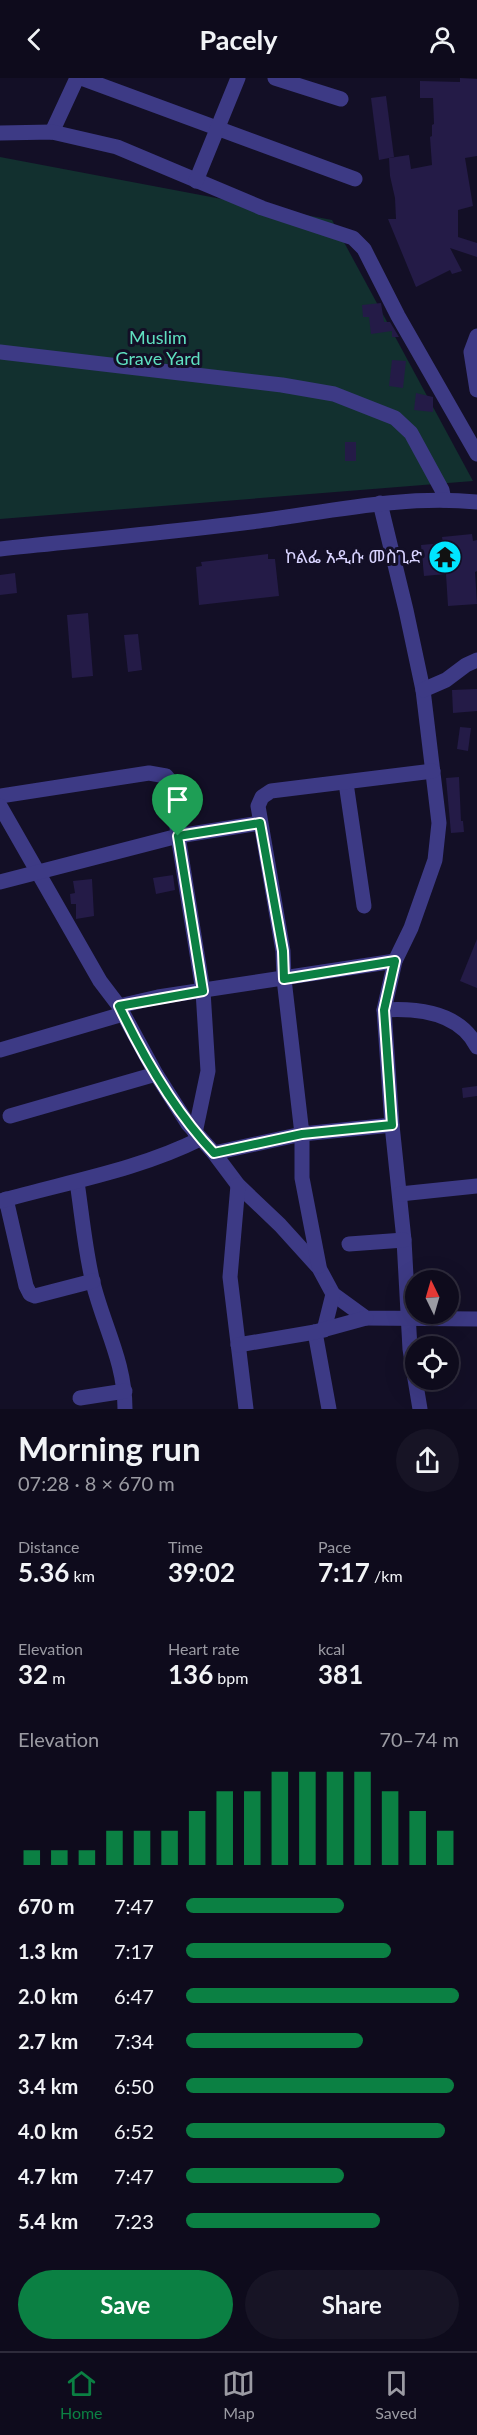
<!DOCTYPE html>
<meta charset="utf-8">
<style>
:root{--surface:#0e0b1c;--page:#171425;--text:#f1f3f6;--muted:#9b9ba3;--line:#2e2b3b;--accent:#0b8043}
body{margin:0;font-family:Lato,"Noto Sans Ethiopic",sans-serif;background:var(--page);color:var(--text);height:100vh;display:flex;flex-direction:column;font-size:22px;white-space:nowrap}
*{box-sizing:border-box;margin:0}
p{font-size:20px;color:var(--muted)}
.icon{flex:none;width:33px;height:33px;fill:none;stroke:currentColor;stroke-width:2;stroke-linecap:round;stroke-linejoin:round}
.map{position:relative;height:1331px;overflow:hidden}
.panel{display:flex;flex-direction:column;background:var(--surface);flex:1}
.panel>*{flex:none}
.needle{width:39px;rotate:355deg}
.controls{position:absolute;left:405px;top:1192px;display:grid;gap:12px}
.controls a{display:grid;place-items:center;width:54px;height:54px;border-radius:50%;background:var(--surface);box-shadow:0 6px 24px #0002,0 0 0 2px var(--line);font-size:30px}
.pin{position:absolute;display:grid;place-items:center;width:51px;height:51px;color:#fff;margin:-62px -26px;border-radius:50% 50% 50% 0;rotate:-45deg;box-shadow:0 0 6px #0007}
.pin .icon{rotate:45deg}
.round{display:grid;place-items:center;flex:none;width:63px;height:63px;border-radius:32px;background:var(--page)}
.headline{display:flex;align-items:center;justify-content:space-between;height:102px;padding:0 18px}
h1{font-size:33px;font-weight:700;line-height:45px}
.stats{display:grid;grid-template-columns:repeat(3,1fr);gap:9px;height:102px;padding:6px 18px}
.stats div{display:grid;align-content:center}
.stats b{font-size:26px;font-weight:700}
.stats small{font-size:16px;font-weight:400}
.stats p{font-size:16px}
.chart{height:168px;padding:12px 18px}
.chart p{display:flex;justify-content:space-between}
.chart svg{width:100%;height:108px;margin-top:6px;stroke:var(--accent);stroke-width:6}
.button{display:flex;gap:12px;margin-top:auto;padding:12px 18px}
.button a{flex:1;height:69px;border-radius:36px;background:var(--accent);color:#fff;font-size:24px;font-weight:700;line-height:69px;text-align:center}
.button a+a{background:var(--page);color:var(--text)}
ul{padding:0 18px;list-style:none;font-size:20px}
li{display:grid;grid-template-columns:96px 72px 1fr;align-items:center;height:45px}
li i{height:15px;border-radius:8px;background:var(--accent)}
header{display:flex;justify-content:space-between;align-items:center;height:78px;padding:0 18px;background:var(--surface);font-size:27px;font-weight:700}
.dock{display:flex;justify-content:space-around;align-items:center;height:84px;border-top:2px solid var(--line);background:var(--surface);font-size:16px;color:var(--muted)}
.dock a{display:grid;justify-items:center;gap:3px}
.dock .active{color:var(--accent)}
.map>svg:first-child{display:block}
</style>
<header><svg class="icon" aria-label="back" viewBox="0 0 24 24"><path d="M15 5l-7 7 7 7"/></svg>Pacely<svg class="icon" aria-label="person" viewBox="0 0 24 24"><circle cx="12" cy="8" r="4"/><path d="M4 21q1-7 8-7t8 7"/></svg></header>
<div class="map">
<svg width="477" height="1331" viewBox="0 0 477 1331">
<rect width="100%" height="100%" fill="#130f26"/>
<path fill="#12302f" d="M0,79L332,142L473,403L0,441Z"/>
<g fill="#241b47">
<path d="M460,0L477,1V78L465,80L473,128L458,132V159L477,165V179L450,170L462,193L452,196L450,192L416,209L388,141H396L395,120L390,98L389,80L409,77L411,91L432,87L430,59L432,58V47L434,46L433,20H420V3L460,4Z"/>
<path d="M386,18L394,79L379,82L371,20Z"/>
<path d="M381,225L384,244H390L399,259H392V253L371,256L369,239H363L362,227Z"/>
<path d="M392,282L406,283L403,310L389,308Z"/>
<path d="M416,315L433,319V334L414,332Z"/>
<rect x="345" y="364" width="11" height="19"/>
<path d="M472,456L473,463L477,462V493L475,494L477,526L448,528L446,496L424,498L421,467L443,465L442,459Z"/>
<path d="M268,476V481H275L279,518L199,527L196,489L202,488L201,484Z"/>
<path d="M15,495L17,515L0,517V497Z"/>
<path d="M88,535L93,598L72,600L67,537Z"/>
<path d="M138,556L142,592L128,594L124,557Z"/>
<path d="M477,611V633L453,635L452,612Z"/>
<path d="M460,649L471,650L468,673L457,671Z"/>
<path d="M459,699L461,743H463L464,754L451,755L446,700Z"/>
<path d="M173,797L175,812L156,816L153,800Z"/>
<path d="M92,801L94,838L76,841V826H71L70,816L75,815L73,803Z"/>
<path d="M477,861V910L460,903Z"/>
<path d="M477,1008V1018L463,1020L462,1010Z"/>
</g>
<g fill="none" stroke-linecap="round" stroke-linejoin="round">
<g stroke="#3d3a85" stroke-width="15">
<path d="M81,0L355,101"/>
<path d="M275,0L341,21"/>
<path d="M52,54L77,0"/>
<path d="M0,55L52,54L117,69L262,130L353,160L364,171L398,238L477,376"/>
<path d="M196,103L238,0"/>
<path d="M477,258L471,274L477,312"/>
<path d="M0,274L282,307L334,316L395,340L411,355L442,412L444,422"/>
<path d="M380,425L406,532L423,612L439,745L435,782L411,850L395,883L384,932L392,1047L404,1162L410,1271L420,1331"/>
<path d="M0,471C86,462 173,454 259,443C332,433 403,417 477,424"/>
<path d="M423,612L446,602L466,587L477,582"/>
<path d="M346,705L364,828"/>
<path d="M0,718L149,695L166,698L172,705L178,758L203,913L208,993L195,1055"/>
<path d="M0,728L100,903L119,928L156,996L188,1046L214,1075L238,1107L280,1147L319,1190L333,1216L366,1240L477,1241"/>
<path d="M0,804L178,758L260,745"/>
<path d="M119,928L158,919L395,883"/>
<path d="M384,932C418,930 460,935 477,969"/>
<path d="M0,972L123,936"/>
<path d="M10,1038L156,996"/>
<path d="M392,1047L302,1056L284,901L283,873L258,728L262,719L271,713L433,693"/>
<path d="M214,1075L302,1056V1100L319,1188"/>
<path d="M77,1104C82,1137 85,1172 93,1205C104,1249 125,1284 125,1331"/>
<path d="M238,1107L230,1199L246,1331"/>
<path d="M400,1116L477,1108"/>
<path d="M6,1121L26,1208L30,1216L35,1218L93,1203"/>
<path d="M0,1123C67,1104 138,1092 200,1061"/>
<path d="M349,1166L404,1162"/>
<path d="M324,1252L333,1216"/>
<path d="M315,1254L329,1331"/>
<path d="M238,1267L315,1254L366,1240"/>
<path d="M80,1320L125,1313"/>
</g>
</g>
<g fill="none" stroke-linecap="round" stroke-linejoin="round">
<defs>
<path id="route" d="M260,745L283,873L284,901L395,883L384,932L392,1047L302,1056L214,1075C174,1033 144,980 119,928L203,913L178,758Z"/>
</defs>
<use href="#route" stroke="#fff" stroke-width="12"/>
<use href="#route" stroke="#0b8043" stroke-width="8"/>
</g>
<defs>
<symbol id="temple-disc" viewBox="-11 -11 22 22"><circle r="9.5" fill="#00e5ff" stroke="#130f26"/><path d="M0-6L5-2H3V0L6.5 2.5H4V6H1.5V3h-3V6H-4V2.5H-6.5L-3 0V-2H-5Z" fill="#111"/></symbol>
</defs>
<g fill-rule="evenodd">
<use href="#temple-disc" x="426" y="460" width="38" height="38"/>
</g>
<g text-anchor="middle" stroke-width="6" stroke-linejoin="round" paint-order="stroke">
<g font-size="18" fill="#5fe0c0" stroke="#130f26">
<text x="158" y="266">Muslim<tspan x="158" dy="21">Grave Yard</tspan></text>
</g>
<g font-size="18" fill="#d9d4ff" stroke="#130f26" text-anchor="end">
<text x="422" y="485">ኮልፌ አዲሱ መስጊድ</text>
</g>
</g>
</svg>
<div class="controls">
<a><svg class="needle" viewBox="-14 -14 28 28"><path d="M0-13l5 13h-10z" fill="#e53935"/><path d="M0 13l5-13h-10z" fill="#9b9ba3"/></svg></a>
<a><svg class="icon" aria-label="locate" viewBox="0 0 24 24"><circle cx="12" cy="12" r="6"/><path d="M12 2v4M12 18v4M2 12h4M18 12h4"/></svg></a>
</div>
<div class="pin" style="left:178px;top:758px;background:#1e9e55"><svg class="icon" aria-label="arrive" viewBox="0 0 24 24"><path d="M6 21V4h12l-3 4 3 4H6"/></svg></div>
</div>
<section class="panel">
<div class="headline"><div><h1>Morning run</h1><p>07:28 · 8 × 670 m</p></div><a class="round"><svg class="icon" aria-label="share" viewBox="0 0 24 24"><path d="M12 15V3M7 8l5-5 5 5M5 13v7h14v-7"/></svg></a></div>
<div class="stats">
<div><p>Distance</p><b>5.36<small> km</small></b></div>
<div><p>Time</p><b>39:02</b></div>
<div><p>Pace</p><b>7:17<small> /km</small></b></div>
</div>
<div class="stats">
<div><p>Elevation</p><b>32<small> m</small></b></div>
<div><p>Heart rate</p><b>136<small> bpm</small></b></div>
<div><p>kcal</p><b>381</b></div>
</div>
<div class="chart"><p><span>Elevation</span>70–74 m</p>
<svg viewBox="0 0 160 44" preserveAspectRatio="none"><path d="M5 44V38M15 44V38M25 44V38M35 44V30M45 44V30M55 44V30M65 44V22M75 44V14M85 44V14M95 44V6M105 44V6M115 44V6M125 44V6M135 44V14M145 44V22M155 44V30"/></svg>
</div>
<ul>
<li><b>670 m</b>7:47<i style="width:58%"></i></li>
<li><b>1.3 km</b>7:17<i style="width:75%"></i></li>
<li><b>2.0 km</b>6:47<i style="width:100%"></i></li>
<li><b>2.7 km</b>7:34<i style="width:65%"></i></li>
<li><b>3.4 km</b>6:50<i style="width:98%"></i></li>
<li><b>4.0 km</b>6:52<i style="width:95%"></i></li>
<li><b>4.7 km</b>7:47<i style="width:58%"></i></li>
<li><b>5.4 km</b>7:23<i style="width:71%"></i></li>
</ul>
<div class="button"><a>Save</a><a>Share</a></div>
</section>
<nav class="dock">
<a class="active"><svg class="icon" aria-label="home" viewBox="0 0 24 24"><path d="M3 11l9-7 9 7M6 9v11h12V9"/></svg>Home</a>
<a><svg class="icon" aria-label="map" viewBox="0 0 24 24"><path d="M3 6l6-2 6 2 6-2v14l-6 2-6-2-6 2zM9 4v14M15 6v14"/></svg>Map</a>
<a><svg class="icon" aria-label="saved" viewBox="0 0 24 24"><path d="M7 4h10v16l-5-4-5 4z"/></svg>Saved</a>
</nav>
